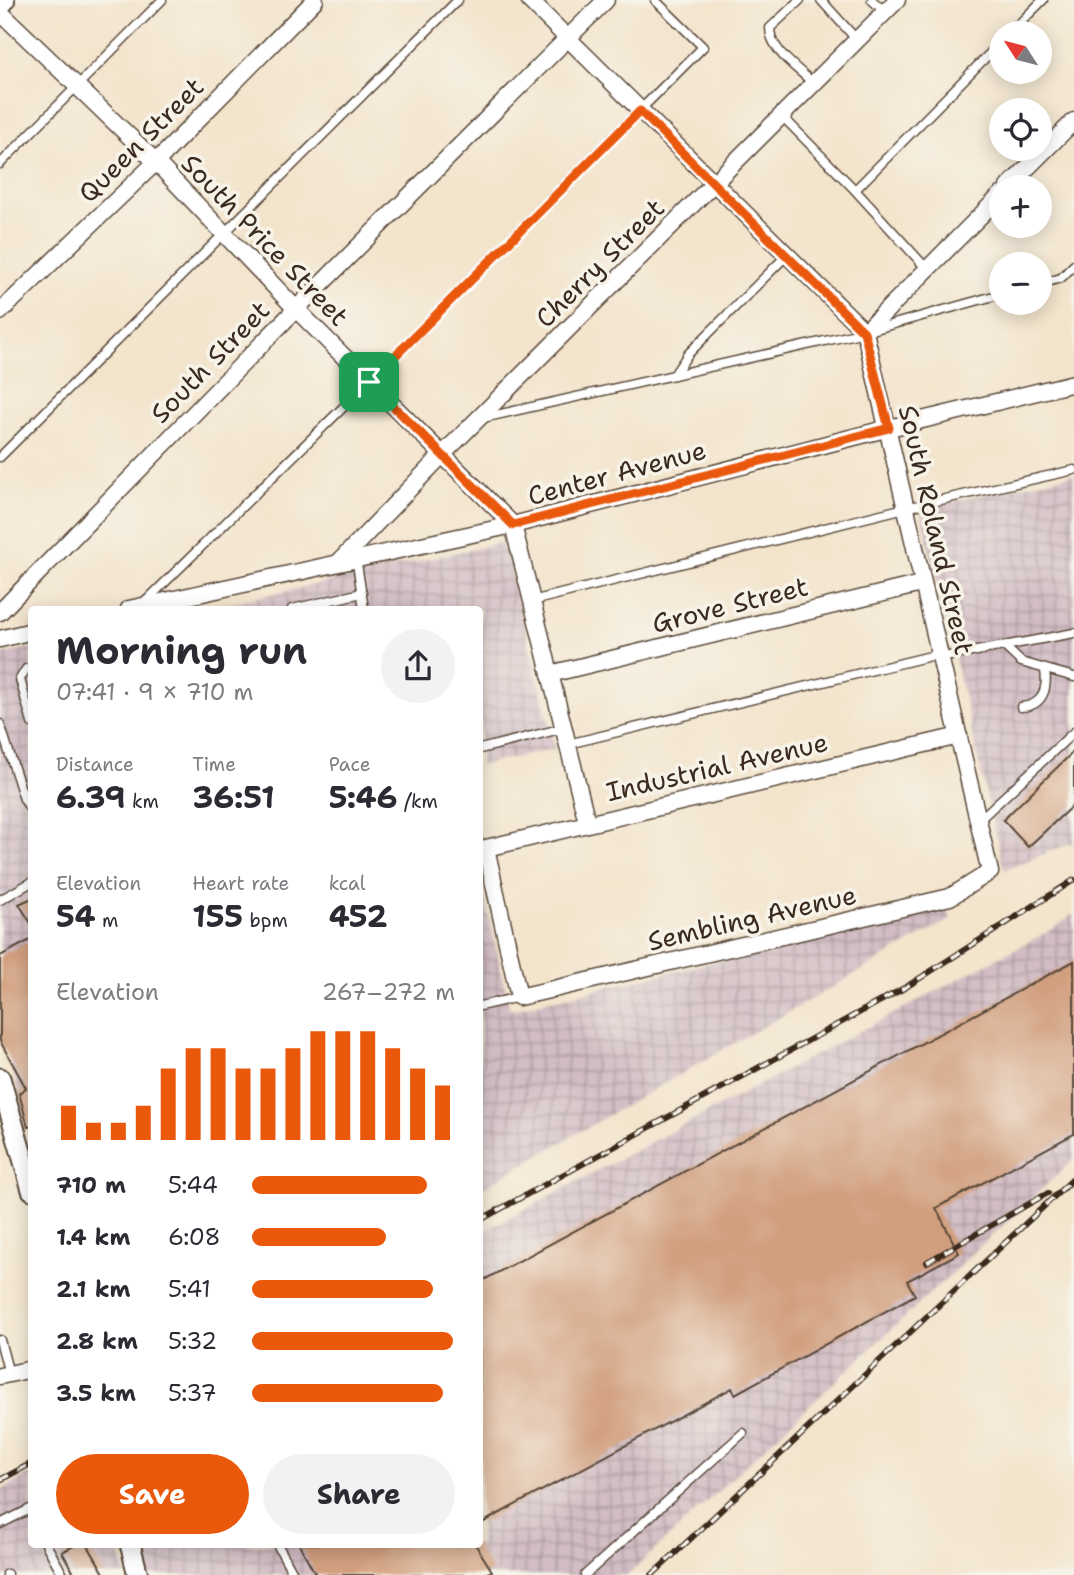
<!DOCTYPE html>
<meta charset="utf-8">
<style>
:root{--surface:#fff;--page:#f2f2f3;--text:#2b2b33;--muted:#7c7c81;--accent:#ea580c}
body{margin:0;font-family:"Shantell Sans",sans-serif;background:var(--page);color:var(--text);height:100vh;display:flex;flex-direction:column;font-size:26px;white-space:nowrap}
*{box-sizing:border-box;margin:0}
p{font-size:23px;color:var(--muted)}
.icon{flex:none;width:38px;height:38px;fill:none;stroke:currentColor;stroke-width:2;stroke-linecap:round;stroke-linejoin:round}
.map{position:relative;flex:1;overflow:hidden}
.panel{position:absolute;left:28px;top:606px;width:455px;height:942px;display:flex;flex-direction:column;background:var(--surface);border-radius:7px;box-shadow:0 4px 18px #0003}
.panel>*{flex:none}
.needle{width:46px;rotate:306deg}
.buttons{position:absolute;left:989px;top:21px;display:grid;gap:14px}
.buttons a{display:grid;place-items:center;width:63px;height:63px;border-radius:50%;background:var(--surface);box-shadow:0 4px 18px #0003;font-size:35px}
.pin{position:absolute;display:grid;place-items:center;width:60px;height:60px;color:#fff;margin:-30px;border-radius:14px;box-shadow:0 4px 10px #0006}
.round{display:grid;place-items:center;flex:none;width:74px;height:74px;border-radius:37px;background:var(--page)}
.overview{display:flex;align-items:center;justify-content:space-between;height:119px;padding:0 28px}
h1{font-size:38px;font-weight:700;line-height:52px}
.figures{display:grid;grid-template-columns:repeat(3,1fr);gap:10px;height:119px;padding:7px 28px}
.figures div{display:grid;align-content:center}
.figures b{font-size:30px;font-weight:700}
.figures small{font-size:19px;font-weight:400}
.figures p{font-size:19px}
.chart{height:196px;padding:14px 28px}
.chart p{display:flex;justify-content:space-between}
.chart svg{width:100%;height:126px;margin-top:7px;stroke:var(--accent);stroke-width:6}
.cta{display:flex;gap:14px;margin-top:auto;padding:14px 28px}
.cta a{flex:1;height:80px;border-radius:42px;background:var(--accent);color:#fff;font-size:28px;font-weight:700;line-height:80px;text-align:center}
.cta a+a{background:var(--page);color:var(--text)}
ul{padding:0 28px;list-style:none;font-size:23px}
li{display:grid;grid-template-columns:112px 84px 1fr;align-items:center;height:52px}
li i{height:18px;border-radius:9px;background:var(--accent)}
.map>svg:first-child{display:block}
</style>
<div class="map">
<svg width="1074" height="1575" viewBox="0 0 1074 1575">
<defs>
<pattern id="industrial-grid" width="8" height="8" patternUnits="userSpaceOnUse" patternTransform="scale(1.75)"><rect width="8" height="8" fill="#d2bdc5"/><path d="M0 4h8M4 0v8" fill="none" stroke="#ac9a9f"/></pattern>
</defs>
<rect width="100%" height="100%" fill="#f7f3e8"/>
<filter id="ink" filterUnits="userSpaceOnUse"><feTurbulence type="fractalNoise" baseFrequency=".0143" numOctaves="2"/><feDisplacementMap in="SourceGraphic" scale="14" xChannelSelector="R" yChannelSelector="G"/><feConvolveMatrix kernelMatrix="1 2 1 2 8 2 1 2 1" color-interpolation-filters="sRGB"/></filter>
<filter id="wash" filterUnits="userSpaceOnUse"><feTurbulence type="fractalNoise" baseFrequency=".00686" numOctaves="4" result="noise"/><feDisplacementMap in="SourceGraphic" scale="28" xChannelSelector="R" yChannelSelector="G"/><feGaussianBlur stdDeviation="1.57" result="paint"/><feColorMatrix in="noise" values="0 0 0 0 0 0 0 0 0 0 0 0 0 0 0 0 0 1.4 0 .05"/><feComposite in="paint" operator="in"/></filter>
<g filter="url(#wash)">
<rect width="100%" height="100%" fill="#f3e4cc"/>
<g fill="url(#industrial-grid)">
<path d="M1074,474V842L1004,870L920,509Z"/>
<path d="M504,542L555,749L480,765V609H206Z"/>
<path d="M31,648V1138L0,1028V655Z"/>
<path d="M480,878L510,1010L946,907L951,919L480,1189Z"/>
<path d="M1074,914V1159L628,1575H148L141,1544H480V1233L1051,930Z"/>
<path d="M31,1473L32,1544H117L126,1575H0V1491Z"/>
</g>
<g id="blocks">
<g fill="#d19f7e">
<path d="M1074,751V804L1028,847L1003,820Z"/>
<path d="M32,898V925L19,904Z"/>
<path d="M32,939V1126L28,1127L19,1093L26,1088L0,1041V956Z"/>
<path d="M1074,961V1134L936,1208L959,1253L907,1281L915,1295L735,1394L732,1388L480,1524V1282Z"/>
<path d="M77,1544H87L105,1575H75L62,1552Z"/>
<path d="M299,1544H475L492,1571L484,1575H316Z"/>
</g>
</g>
</g>
<g filter="url(#ink)">
<use href="#blocks" fill-opacity="0" stroke="#574638" stroke-width="2"/>
<g fill="none" stroke-linecap="round" stroke-linejoin="round">
<defs>
<g id="service">
<path d="M800,0L770,28C770,51 799,69 814,84"/>
<path d="M821,0L857,40"/>
<path d="M872,0L885,12"/>
<path d="M1010,33L1043,0"/>
<path d="M782,116L855,190L1001,42"/>
<path d="M0,164L162,0"/>
<path d="M855,190L927,269"/>
<path d="M1040,284L1061,278L1074,265"/>
<path d="M674,375L688,354L786,256"/>
<path d="M483,418L865,332L1001,294"/>
<path d="M0,457L458,0"/>
<path d="M356,557L364,609"/>
<path d="M532,601L905,508L1074,470"/>
<path d="M145,602L369,382L703,47L655,0"/>
<path d="M292,609L362,593"/>
<path d="M1004,646L1021,662L1074,677"/>
<path d="M939,658L1074,633"/>
<path d="M32,668L26,669L20,679L32,723"/>
<path d="M1021,707C1043,706 1048,689 1045,670"/>
<path d="M0,724L24,799L32,812"/>
<path d="M568,744L939,654"/>
<path d="M480,749L564,728"/>
<path d="M978,821L1074,732"/>
<path d="M0,900L32,882"/>
<path d="M480,1006L519,997"/>
<path d="M0,1340L9,1374"/>
<path d="M0,1524L32,1508"/>
<path d="M46,1544L63,1575"/>
<path d="M277,1544L294,1575"/>
<path d="M7,1574V1575"/>
<path d="M585,1575L743,1433"/>
</g>
<g id="minor">
<path d="M529,0L865,332L990,872L950,897L519,997L486,848L959,736"/>
<path d="M0,12L156,162L296,309L513,525L587,822"/>
<path d="M1008,187L1074,121"/>
<path d="M0,312L156,162L315,0"/>
<path d="M865,332L1001,195"/>
<path d="M339,562L442,455L897,0"/>
<path d="M129,609L513,525L889,428L1074,383"/>
<path d="M0,612L296,309L606,0"/>
<path d="M0,639L32,631"/>
<path d="M550,674L921,584"/>
<path d="M0,1376L32,1369"/>
</g>
<g id="tertiary">
<path d="M0,1078L32,1190"/>
<path d="M130,1544L138,1575"/>
</g>
<path id="primary" d="M0,2L2,0"/>
</defs>
<use href="#service" stroke="#574638" stroke-width="11"/>
<use href="#minor" stroke="#574638" stroke-width="19"/>
<use href="#tertiary" stroke="#574638" stroke-width="23"/>
<use href="#primary" stroke="#574638" stroke-width="28"/>
<use href="#service" stroke="#fff" stroke-width="8"/>
<use href="#minor" stroke="#fff" stroke-width="16"/>
<use href="#tertiary" stroke="#fff" stroke-width="19"/>
<use href="#primary" stroke="#fff" stroke-width="24"/>
<defs>
<g id="rail">
<path d="M480,1220L906,987L1074,880"/>
<path d="M927,1262L1048,1193"/>
<path d="M0,1480L32,1463"/>
<path d="M652,1575L1074,1178"/>
</g>
</defs>
<use href="#rail" stroke="#3b2a1e" stroke-width="6"/>
<use href="#rail" stroke="#f7f3e8" stroke-width="3.5" stroke-dasharray="10" stroke-linecap="butt"/>
</g>
</g>
<g fill="none" stroke-linecap="round" stroke-linejoin="round" filter="url(#ink)">
<defs>
<path id="route" d="M640,111L864,332L889,428L513,525L369,382Z"/>
</defs>
<use href="#route" stroke="#fff" stroke-width="14"/>
<use href="#route" stroke="#ea580c" stroke-width="9"/>
</g>
<g text-anchor="middle" stroke-width="7" stroke-linejoin="round" paint-order="stroke">
<g font-size="26" fill="#3b2a1e" stroke="#f7f3e8">
<text transform="translate(141 140) rotate(-45)" y="9">Queen Street</text>
<text transform="translate(265 240) rotate(46)" y="9">South Price Street</text>
<text transform="translate(600 263) rotate(-45)" y="9">Cherry Street</text>
<text transform="translate(210 362) rotate(-46)" y="9">South Street</text>
<text transform="translate(617 473) rotate(-15)" y="9">Center Avenue</text>
<text transform="translate(936 530) rotate(77)" y="9">South Roland Street</text>
<text transform="translate(730 605) rotate(-14)" y="9">Grove Street</text>
<text transform="translate(717 767) rotate(-13)" y="9">Industrial Avenue</text>
<text transform="translate(752 918) rotate(-13)" y="9">Sembling Avenue</text>
</g>
</g>
</svg>
<div class="buttons">
<a><svg class="needle" viewBox="-14 -14 28 28"><path d="M0-13l5 13h-10z" fill="#e53935"/><path d="M0 13l5-13h-10z" fill="#7c7c81"/></svg></a>
<a><svg class="icon" aria-label="locate" viewBox="0 0 24 24"><circle cx="12" cy="12" r="6"/><path d="M12 2v4M12 18v4M2 12h4M18 12h4"/></svg></a>
<a>+</a>
<a>−</a>
</div>
<div class="pin" style="left:369px;top:382px;background:#1e9e55"><svg class="icon" aria-label="arrive" viewBox="0 0 24 24"><path d="M6 21V4h12l-3 4 3 4H6"/></svg></div>
<section class="panel">
<div class="overview"><div><h1>Morning run</h1><p>07:41 · 9 × 710 m</p></div><a class="round"><svg class="icon" aria-label="share" viewBox="0 0 24 24"><path d="M12 15V3M7 8l5-5 5 5M5 13v7h14v-7"/></svg></a></div>
<div class="figures">
<div><p>Distance</p><b>6.39<small> km</small></b></div>
<div><p>Time</p><b>36:51</b></div>
<div><p>Pace</p><b>5:46<small> /km</small></b></div>
</div>
<div class="figures">
<div><p>Elevation</p><b>54<small> m</small></b></div>
<div><p>Heart rate</p><b>155<small> bpm</small></b></div>
<div><p>kcal</p><b>452</b></div>
</div>
<div class="chart"><p><span>Elevation</span>267–272 m</p>
<svg viewBox="0 0 160 44" preserveAspectRatio="none"><path d="M5 44V32M15 44V38M25 44V38M35 44V32M45 44V19M55 44V12M65 44V12M75 44V19M85 44V19M95 44V12M105 44V6M115 44V6M125 44V6M135 44V12M145 44V19M155 44V25"/></svg>
</div>
<ul>
<li><b>710 m</b>5:44<i style="width:86%"></i></li>
<li><b>1.4 km</b>6:08<i style="width:66%"></i></li>
<li><b>2.1 km</b>5:41<i style="width:89%"></i></li>
<li><b>2.8 km</b>5:32<i style="width:99%"></i></li>
<li><b>3.5 km</b>5:37<i style="width:94%"></i></li>
</ul>
<div class="cta"><a>Save</a><a>Share</a></div>
</section>
</div>
